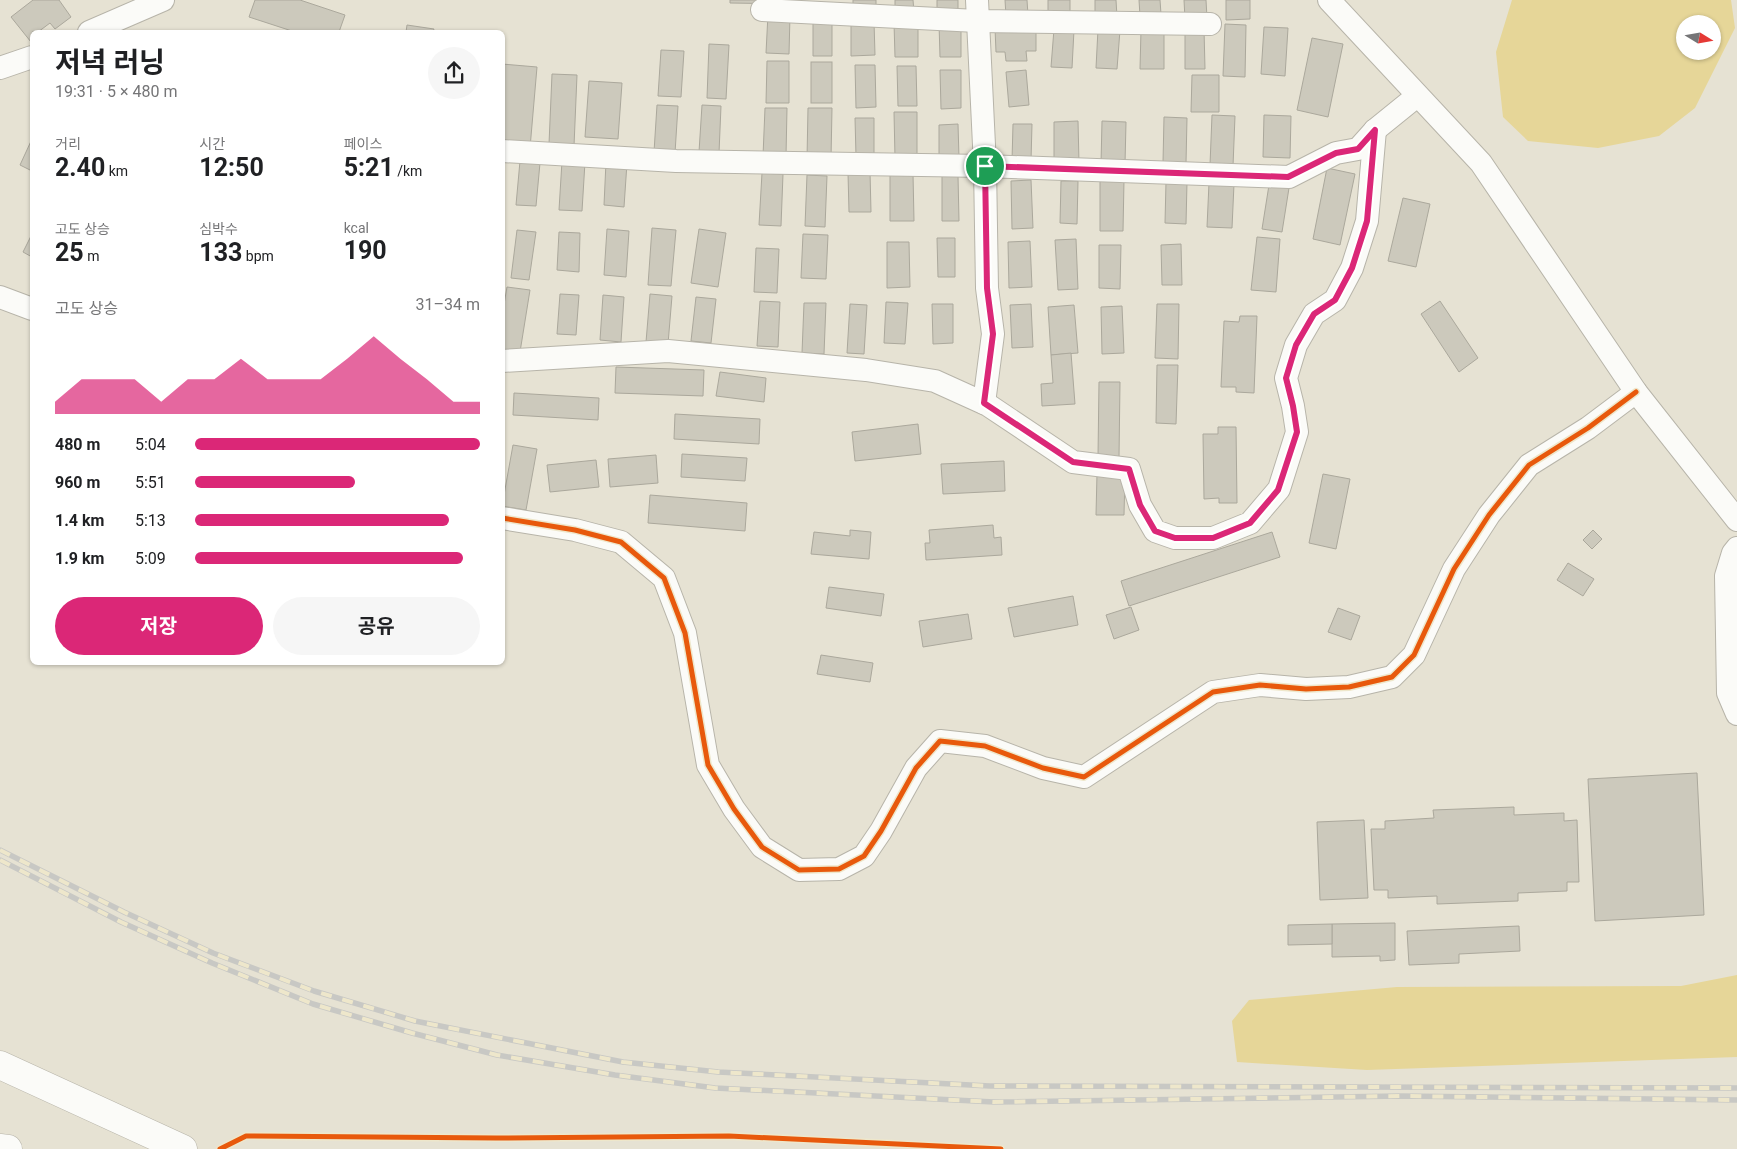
<!DOCTYPE html>
<html lang="ko">
<meta charset="utf-8">
<style>
:root{--surface:#fff;--page:#f6f6f6;--text:#202124;--muted:#757577;--accent:#db2777}
body{margin:0;font-family:Roboto,"Noto Sans KR",sans-serif;background:var(--page);color:var(--text);height:100vh;display:flex;flex-direction:column;font-size:19px;white-space:nowrap}
*{box-sizing:border-box;margin:0}
p{font-size:16px;color:var(--muted)}
.icon{flex:none;width:28px;height:28px;fill:none;stroke:currentColor;stroke-width:2;stroke-linecap:round;stroke-linejoin:round}
.map{position:relative;flex:1;overflow:hidden}
.panel{position:absolute;left:30px;top:30px;width:475px;height:635px;display:flex;flex-direction:column;background:var(--surface);border-radius:8px;box-shadow:0 1px 4px #0004}
.panel>*{flex:none}
.needle{width:32px;rotate:101deg}
.buttons{position:absolute;left:1676px;top:15px;display:grid;gap:10px}
.buttons a{display:grid;place-items:center;width:45px;height:45px;border-radius:50%;background:var(--surface);box-shadow:0 1px 4px #0004;font-size:25px}
.pin{position:absolute;display:grid;place-items:center;width:42px;height:42px;color:#fff;margin:-21px;border:2px solid #fff;border-radius:50%;box-shadow:0 1px 5px #0007}
.round{display:grid;place-items:center;flex:none;width:52px;height:52px;border-radius:26px;background:var(--page)}
.overview{display:flex;align-items:center;justify-content:space-between;height:85px;padding:0 25px}
h1{font-size:28px;font-weight:700;line-height:38px}
.metrics{display:grid;grid-template-columns:repeat(3,1fr);gap:8px;height:85px;padding:5px 25px}
.metrics div{display:grid;align-content:center}
.metrics b{font-size:25px;font-weight:700}
.metrics small{font-size:14px;font-weight:400}
.metrics p{font-size:14px}
.chart{height:140px;padding:10px 25px}
.chart p{display:flex;justify-content:space-between}
.chart svg{width:100%;height:90px;margin-top:5px;fill:var(--accent);opacity:.7}
.primary-button{display:flex;gap:10px;margin-top:auto;padding:10px 25px}
.primary-button a{flex:1;height:58px;border-radius:30px;background:var(--accent);color:#fff;font-size:20px;font-weight:700;line-height:58px;text-align:center}
.primary-button a+a{background:var(--page);color:var(--text)}
ul{padding:0 25px;list-style:none;font-size:16px}
li{display:grid;grid-template-columns:80px 60px 1fr;align-items:center;height:38px}
li i{height:12px;border-radius:6px;background:var(--accent)}
.map>svg:first-child{display:block}
</style>
<div class="map">
<svg width="1737" height="1149" viewBox="0 0 1737 1149">
<rect width="100%" height="100%" fill="#e6e2d3"/>
<g fill="#e6d698" fill-rule="evenodd">
<path d="M1512,0H1731L1735,28L1695,108L1659,136L1598,148L1528,141L1503,117L1496,52ZM1685,24H1712V51H1685Z"/>
<path d="M1737,975V1057L1367,1070L1237,1062L1232,1021L1249,1000L1397,987L1681,986Z"/>
</g>
<g fill="#ccc9bc" stroke="#aba89c">
<path d="M33,0H59L71,17L55,29L50,23L38,32H32V41L31,42L11,17Z"/>
<path d="M255,0H300L345,15L339,32H295L249,17Z"/>
<path d="M730,0H793V4L730,3Z"/>
<path d="M853,0H876V9L853,10Z"/>
<path d="M895,0H913L914,12L895,13Z"/>
<rect x="937" y="0" width="21" height="16"/>
<path d="M1005,0H1027L1028,15L1006,16Z"/>
<path d="M1048,0H1070V13L1048,14Z"/>
<path d="M1095,0H1116L1117,17L1095,18Z"/>
<path d="M1139,0H1160L1161,14L1140,16Z"/>
<path d="M1184,0H1206L1207,18L1185,19Z"/>
<path d="M1226,0H1250V19L1226,20Z"/>
<path d="M768,14L790,15L789,54L766,53Z"/>
<path d="M813,20L832,21V56H813Z"/>
<path d="M874,22L875,55L851,56V23Z"/>
<path d="M894,23H918V57H895Z"/>
<path d="M939,23H961V57H940Z"/>
<path d="M1225,24L1246,25L1245,77L1223,76Z"/>
<path d="M407,25L434,29L433,32H406Z"/>
<path d="M1036,27V51H1026L1027,61H1006L1005,52H996L995,28Z"/>
<path d="M1264,27L1288,28L1285,76L1261,74Z"/>
<path d="M1054,29L1074,30L1072,68L1051,67Z"/>
<path d="M1098,29L1120,30L1117,69L1096,68Z"/>
<path d="M1185,29H1204L1205,69H1185Z"/>
<path d="M1141,30H1164V69H1140Z"/>
<path d="M1312,38L1343,44L1328,117L1297,110Z"/>
<path d="M709,44L729,45L726,99L707,98Z"/>
<path d="M661,50L684,51L681,97L658,96Z"/>
<path d="M767,61H789V103H766Z"/>
<rect x="811" y="62" width="21" height="41"/>
<path d="M502,64L537,67L530,148L502,145Z"/>
<path d="M855,65H875L876,107L856,108Z"/>
<path d="M897,66H916L917,106H898Z"/>
<path d="M940,70H961V108L941,109Z"/>
<path d="M1026,70L1029,105L1009,107L1006,72Z"/>
<path d="M552,74L577,75L574,146L549,144Z"/>
<path d="M1192,75H1219V112H1191Z"/>
<path d="M589,81L622,83L618,139L585,137Z"/>
<path d="M657,105L678,106L675,153L654,152Z"/>
<path d="M702,105L721,106L719,153L699,152Z"/>
<path d="M765,108H787L786,156H763Z"/>
<path d="M808,108H832L831,159H807Z"/>
<path d="M894,112H917V158H895Z"/>
<path d="M1212,115L1235,116L1233,166L1210,165Z"/>
<path d="M1264,115L1291,116L1290,158L1263,157Z"/>
<path d="M1164,117L1187,118L1186,163L1163,162Z"/>
<path d="M855,118H874V156H856Z"/>
<path d="M1078,121L1079,163L1054,164V122Z"/>
<path d="M1102,121L1126,122L1125,164H1101Z"/>
<path d="M958,124L959,158H939V125Z"/>
<path d="M1013,124H1032L1031,161H1012Z"/>
<path d="M32,139V171L20,165Z"/>
<path d="M520,161L540,163L536,206L516,205Z"/>
<path d="M562,161L585,162L582,211L559,210Z"/>
<path d="M606,162L627,163L624,207L604,205Z"/>
<path d="M1327,168L1355,174L1340,245L1313,239Z"/>
<path d="M870,172L871,212H849L848,173Z"/>
<path d="M762,173L783,174L781,226L759,225Z"/>
<path d="M913,174L914,221H890V175Z"/>
<path d="M807,175L827,176L825,227L805,226Z"/>
<path d="M942,176H958L959,221H942Z"/>
<path d="M1031,180L1033,228L1012,229L1011,181Z"/>
<path d="M1100,180H1124L1123,231H1100Z"/>
<path d="M1061,181H1078L1077,224L1060,223Z"/>
<path d="M1166,182H1187L1186,224L1165,223Z"/>
<path d="M1209,183L1234,184L1232,228L1207,227Z"/>
<path d="M1269,185L1289,188L1282,232L1262,229Z"/>
<path d="M1403,198L1430,204L1416,267L1388,261Z"/>
<path d="M652,228L676,230L671,286L648,285Z"/>
<path d="M607,229L629,231L626,277L604,275Z"/>
<path d="M699,229L726,233L718,287L691,283Z"/>
<path d="M517,230L536,232L529,280L511,278Z"/>
<path d="M559,232L580,233L579,272L557,270Z"/>
<path d="M32,234V257L23,252Z"/>
<path d="M803,234L828,235L826,279L801,278Z"/>
<path d="M1257,237L1280,239L1276,292L1251,290Z"/>
<path d="M937,238H955V277H938Z"/>
<path d="M1076,239L1078,289L1058,290L1055,240Z"/>
<path d="M1030,241L1032,287L1009,288L1008,242Z"/>
<path d="M887,242H909L910,287L887,288Z"/>
<path d="M1181,244L1182,285H1162L1161,245Z"/>
<path d="M1099,245H1121L1120,289L1099,288Z"/>
<path d="M756,248L779,249L777,293L754,292Z"/>
<path d="M507,287L530,290L520,352L502,349V316Z"/>
<path d="M560,294L579,295L576,335L557,334Z"/>
<path d="M650,294L672,296L668,344L646,342Z"/>
<path d="M603,295L624,297L621,342L600,340Z"/>
<path d="M696,297L716,299L711,343L691,341Z"/>
<path d="M760,301L780,302L778,347L757,346Z"/>
<path d="M1440,301L1478,358L1459,372L1421,314Z"/>
<path d="M886,302L908,303L905,344L884,343Z"/>
<path d="M804,303H826L824,354L802,353Z"/>
<path d="M850,304L867,305L864,354L847,353Z"/>
<path d="M932,304H953V343L933,344Z"/>
<path d="M1031,304L1033,347L1012,348L1010,305Z"/>
<path d="M1157,304H1179L1178,359L1155,358Z"/>
<path d="M1074,305L1078,353L1051,355L1048,307Z"/>
<path d="M1122,306L1124,353L1102,354L1101,307Z"/>
<path d="M1240,316H1257L1254,393L1236,392V387H1221L1224,321L1239,322Z"/>
<path d="M1071,353L1075,404L1042,406L1041,384L1053,383L1051,355Z"/>
<path d="M1157,365H1178L1176,424L1156,423Z"/>
<path d="M616,367L704,370L703,396L615,393Z"/>
<path d="M720,372L766,378L764,402L716,396Z"/>
<path d="M1099,382H1120L1119,457L1098,456Z"/>
<path d="M514,393L599,398L598,420L513,415Z"/>
<path d="M675,414L760,419L759,444L674,439Z"/>
<path d="M918,424L921,454L855,461L852,432Z"/>
<path d="M1218,427H1236L1237,503H1219V498L1204,499L1203,434H1218Z"/>
<path d="M513,445L537,449L526,510L502,506Z"/>
<path d="M682,454L747,458L745,481L681,477Z"/>
<path d="M656,455L658,483L610,487L608,459Z"/>
<path d="M596,460L599,487L550,492L547,465Z"/>
<path d="M1004,461L1005,491L943,494L941,464Z"/>
<path d="M1097,474H1125L1124,515H1096Z"/>
<path d="M1323,474L1350,479L1336,549L1309,543Z"/>
<path d="M650,495L747,503L745,531L648,523Z"/>
<path d="M993,525L994,538L1001,537L1002,555L926,560L925,543H930L929,530Z"/>
<path d="M850,530L871,532L869,559L811,554L814,532L850,536Z"/>
<path d="M1593,530L1602,539L1592,549L1583,540Z"/>
<path d="M1272,532L1280,557L1129,606L1121,581Z"/>
<path d="M1568,563L1594,579L1583,596L1557,580Z"/>
<path d="M829,587L884,594L881,616L826,608Z"/>
<path d="M1073,596L1078,625L1014,637L1008,608Z"/>
<path d="M1131,607L1139,630L1114,639L1106,615Z"/>
<path d="M1338,608L1360,616L1351,640L1328,632Z"/>
<path d="M968,614L972,639L923,647L919,621Z"/>
<path d="M821,655L873,663L870,682L817,674Z"/>
<path d="M1697,773L1704,915L1595,921L1588,779Z"/>
<path d="M1514,807V815L1564,813V821L1577,820L1579,882H1567V891L1518,893V901L1437,904V896L1388,898V890H1374L1371,829H1385V821L1434,818L1433,810Z"/>
<path d="M1364,820L1368,898L1320,900L1317,822Z"/>
<path d="M1395,923V960L1380,961V956L1332,957V924Z"/>
<path d="M1332,924V944L1288,945V925Z"/>
<path d="M1519,926L1520,951L1459,954V963L1409,965L1407,931Z"/>
</g>
<g fill="none" stroke-linecap="round" stroke-linejoin="round">
<defs>
<g id="minor">
<path d="M977,0L985,166L987,288L993,334L984,403"/>
<path d="M1329,0L1481,163L1636,392L1737,520"/>
<path d="M762,10L977,21L1210,24"/>
<path d="M89,32L163,0"/>
<path d="M0,68L32,57"/>
<path d="M502,151L676,161L985,166L1289,177L1336,153L1358,149L1375,130L1417,96"/>
<path d="M0,297L32,309"/>
<path d="M502,361L668,351L866,370L935,381L988,405L1073,462L1129,469L1140,505L1155,531L1175,538H1213L1250,523L1279,489L1297,432L1293,406L1286,378L1296,345L1314,314L1335,300L1352,268L1367,221L1375,130"/>
<path d="M502,518L575,530L621,542L664,578L685,633L708,765L734,809L762,847L799,870L839,869L864,856L881,831L916,768L940,741L985,746L1043,768L1084,777L1213,692L1260,685L1306,689L1349,687L1392,677L1414,655L1454,569L1489,515L1529,465L1588,428L1636,392"/>
<path d="M1737,548L1733,553L1726,576L1728,693L1737,714"/>
</g>
<g id="primary">
<path d="M0,1065L183,1149"/>
<path d="M0,1148L8,1149"/>
</g>
</defs>
<use href="#minor" stroke="#b7b4a9" stroke-width="24"/>
<use href="#primary" stroke="#b7b4a9" stroke-width="29"/>
<use href="#minor" stroke="#fbfbf8" stroke-width="22"/>
<use href="#primary" stroke="#fbfbf8" stroke-width="28"/>
<defs>
<g id="rail">
<path d="M0,850L124,912L213,953L314,991L415,1021L623,1062L718,1072L990,1086L1737,1088"/>
<path d="M0,860L121,922L212,963L313,1004L412,1033L497,1055L615,1075L715,1088L994,1102L1400,1096L1737,1100"/>
</g>
</defs>
<use href="#rail" stroke="#c8c8c4" stroke-width="5.5"/>
<use href="#rail" stroke="#eee7cb" stroke-width="4" stroke-dasharray="11" stroke-linecap="butt"/>
<defs>
<g id="cycleway">
<path d="M502,518L575,530L621,542L664,578L685,633L708,765L734,809L762,847L799,870L839,869L864,856L881,831L916,768L940,741L985,746L1043,768L1084,777L1213,692L1260,685L1306,689L1349,687L1392,677L1414,655L1454,569L1489,515L1529,465L1588,428L1636,392"/>
<path d="M220,1149L246,1136L496,1138L729,1136L1001,1149"/>
</g>
</defs>
<use href="#cycleway" stroke="#eee7cb" stroke-width="8"/>
<use href="#cycleway" stroke="#e8590c" stroke-width="5"/>
</g>
<g fill="none" stroke-linecap="round" stroke-linejoin="round">
<defs>
<path id="route" d="M1375,130L1367,221L1352,268L1335,300L1314,314L1296,345L1286,378L1293,406L1297,432L1278,490L1250,523L1213,538H1175L1155,531L1140,505L1129,469L1073,462L984,403L993,334L987,288L985,166L1288,177L1336,153L1358,149Z"/>
</defs>
<use href="#route" stroke="#fff" stroke-width="10"/>
<use href="#route" stroke="#db2777" stroke-width="6"/>
</g>
</svg>
<div class="buttons">
<a><svg class="needle" viewBox="-14 -14 28 28"><path d="M0-13l5 13h-10z" fill="#e53935"/><path d="M0 13l5-13h-10z" fill="#757577"/></svg></a>
</div>
<div class="pin" style="left:985px;top:166px;background:#1e9e55"><svg class="icon" aria-label="arrive" viewBox="0 0 24 24"><path d="M6 21V4h12l-3 4 3 4H6"/></svg></div>
<section class="panel">
<div class="overview"><div><h1>저녁 러닝</h1><p>19:31 · 5 × 480 m</p></div><a class="round"><svg class="icon" aria-label="share" viewBox="0 0 24 24"><path d="M12 15V3M7 8l5-5 5 5M5 13v7h14v-7"/></svg></a></div>
<div class="metrics">
<div><p>거리</p><b>2.40<small> km</small></b></div>
<div><p>시간</p><b>12:50</b></div>
<div><p>페이스</p><b>5:21<small> /km</small></b></div>
</div>
<div class="metrics">
<div><p>고도 상승</p><b>25<small> m</small></b></div>
<div><p>심박수</p><b>133<small> bpm</small></b></div>
<div><p>kcal</p><b>190</b></div>
</div>
<div class="chart"><p><span>고도 상승</span>31–34 m</p>
<svg viewBox="0 0 160 44" preserveAspectRatio="none"><path d="M0 44V38L10 27L20 27L30 27L40 38L50 27L60 27L70 17L80 27L90 27L100 27L110 17L120 6L130 17L140 27L150 38L160 38V44z"/></svg>
</div>
<ul>
<li><b>480 m</b>5:04<i style="width:100%"></i></li>
<li><b>960 m</b>5:51<i style="width:56%"></i></li>
<li><b>1.4 km</b>5:13<i style="width:89%"></i></li>
<li><b>1.9 km</b>5:09<i style="width:94%"></i></li>
</ul>
<div class="primary-button"><a>저장</a><a>공유</a></div>
</section>
</div>
